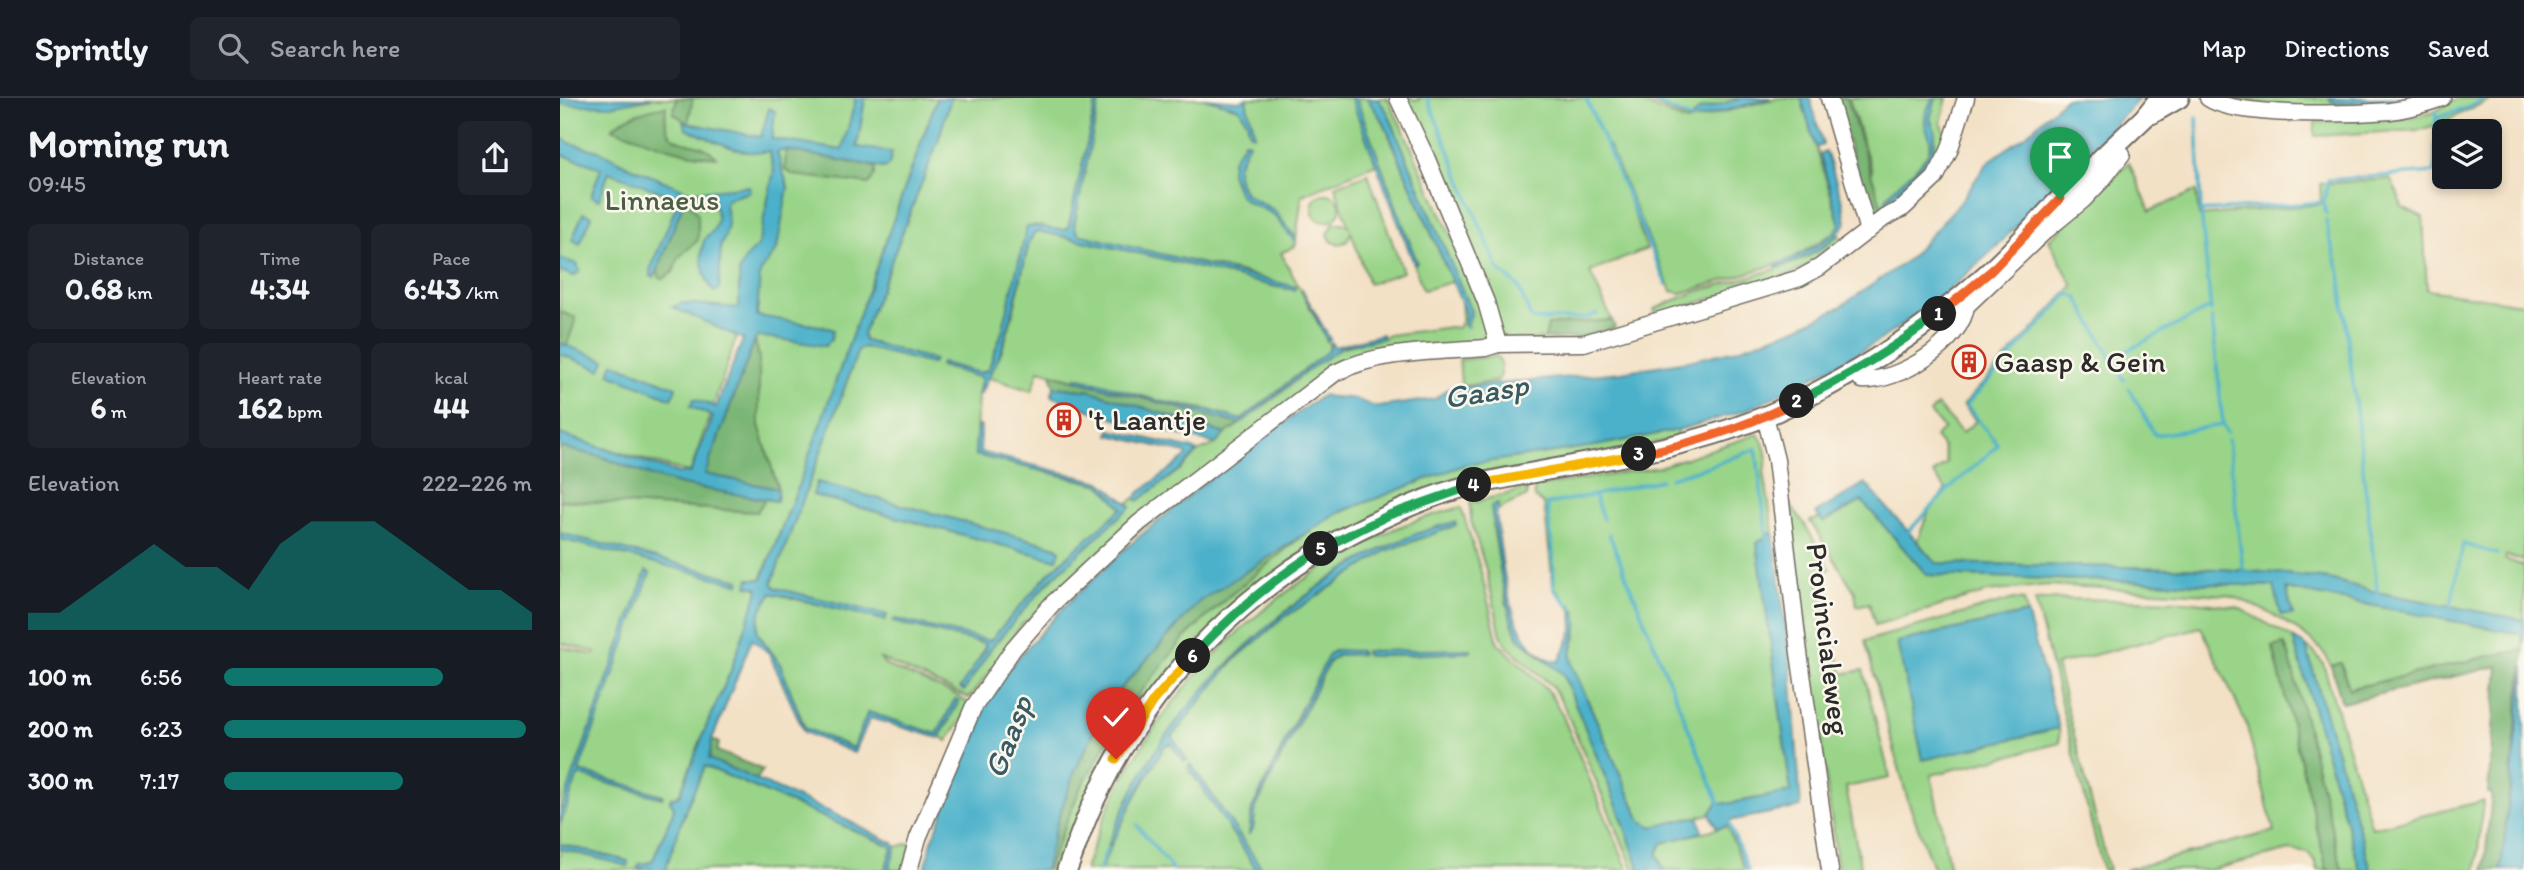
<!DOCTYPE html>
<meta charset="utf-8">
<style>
:root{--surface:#171b24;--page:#20242c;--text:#f1f3f6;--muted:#9ea1a6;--line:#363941;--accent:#0f766e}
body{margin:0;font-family:Itim,sans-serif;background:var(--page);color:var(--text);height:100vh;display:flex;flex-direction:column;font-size:26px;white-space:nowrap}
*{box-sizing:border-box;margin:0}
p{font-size:23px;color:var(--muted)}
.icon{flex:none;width:38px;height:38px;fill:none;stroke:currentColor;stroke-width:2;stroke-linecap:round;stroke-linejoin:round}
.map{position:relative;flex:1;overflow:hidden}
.drawer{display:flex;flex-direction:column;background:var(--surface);width:560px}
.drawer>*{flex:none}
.controls{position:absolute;left:1872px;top:21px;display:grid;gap:14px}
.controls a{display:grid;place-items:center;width:70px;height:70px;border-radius:10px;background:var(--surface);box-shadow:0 4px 10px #0003;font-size:35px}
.pin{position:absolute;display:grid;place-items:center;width:60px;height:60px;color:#fff;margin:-72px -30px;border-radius:50% 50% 50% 0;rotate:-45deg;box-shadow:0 0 7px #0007}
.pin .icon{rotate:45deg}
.km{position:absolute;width:35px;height:35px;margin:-18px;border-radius:50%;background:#222;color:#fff;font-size:19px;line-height:35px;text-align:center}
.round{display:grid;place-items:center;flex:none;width:74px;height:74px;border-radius:10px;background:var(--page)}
.headline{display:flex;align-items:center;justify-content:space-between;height:119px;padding:0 28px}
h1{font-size:38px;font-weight:800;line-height:52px}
.figures{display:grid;grid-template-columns:repeat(3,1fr);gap:10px;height:119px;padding:7px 28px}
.figures div{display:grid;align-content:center;border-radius:10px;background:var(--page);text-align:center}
.figures b{font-size:30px;font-weight:800}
.figures small{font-size:19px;font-weight:400}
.figures p{font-size:19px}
.chart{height:196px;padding:14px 28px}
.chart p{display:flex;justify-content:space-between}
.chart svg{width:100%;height:126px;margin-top:7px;fill:var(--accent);opacity:.7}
ul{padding:0 28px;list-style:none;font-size:23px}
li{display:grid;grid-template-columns:112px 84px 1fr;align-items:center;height:52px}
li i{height:18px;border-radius:9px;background:var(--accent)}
header{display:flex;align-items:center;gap:42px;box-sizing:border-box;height:98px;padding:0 35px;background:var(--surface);border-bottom:2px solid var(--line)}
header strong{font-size:33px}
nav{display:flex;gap:38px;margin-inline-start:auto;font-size:24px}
.search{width:490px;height:63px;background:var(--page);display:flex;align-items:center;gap:18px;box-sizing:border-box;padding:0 24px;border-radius:10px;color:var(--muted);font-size:26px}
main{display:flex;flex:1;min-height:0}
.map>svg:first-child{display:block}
</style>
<header>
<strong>Sprintly</strong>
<div class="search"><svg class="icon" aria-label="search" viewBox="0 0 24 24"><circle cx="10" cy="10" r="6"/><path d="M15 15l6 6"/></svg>Search here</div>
<nav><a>Map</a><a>Directions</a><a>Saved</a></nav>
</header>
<main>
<section class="drawer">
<div class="headline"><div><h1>Morning run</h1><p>09:45</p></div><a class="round"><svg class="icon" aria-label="share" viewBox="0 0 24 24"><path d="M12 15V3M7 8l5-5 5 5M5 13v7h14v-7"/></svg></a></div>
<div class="figures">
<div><p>Distance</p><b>0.68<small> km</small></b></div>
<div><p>Time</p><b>4:34</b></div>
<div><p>Pace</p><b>6:43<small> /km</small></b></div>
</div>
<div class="figures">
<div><p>Elevation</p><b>6<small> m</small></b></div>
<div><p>Heart rate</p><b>162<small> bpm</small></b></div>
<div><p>kcal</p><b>44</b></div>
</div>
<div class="chart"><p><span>Elevation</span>222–226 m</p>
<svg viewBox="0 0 160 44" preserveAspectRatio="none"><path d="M0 44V38L10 38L20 30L30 22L40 14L50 22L60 22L70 30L80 14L90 6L100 6L110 6L120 14L130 22L140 30L150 30L160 38V44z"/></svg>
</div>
<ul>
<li><b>100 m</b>6:56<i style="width:71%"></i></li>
<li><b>200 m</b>6:23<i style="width:98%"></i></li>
<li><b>300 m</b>7:17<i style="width:58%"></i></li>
</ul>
</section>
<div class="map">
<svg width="1964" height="772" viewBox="0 0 1964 772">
<rect width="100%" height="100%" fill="#fbf7ec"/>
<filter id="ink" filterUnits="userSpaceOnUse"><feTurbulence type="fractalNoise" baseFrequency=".0143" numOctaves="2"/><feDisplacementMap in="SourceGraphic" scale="14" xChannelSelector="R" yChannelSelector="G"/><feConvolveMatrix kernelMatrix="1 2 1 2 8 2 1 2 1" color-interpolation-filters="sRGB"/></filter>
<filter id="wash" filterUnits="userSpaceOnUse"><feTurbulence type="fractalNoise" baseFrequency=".00686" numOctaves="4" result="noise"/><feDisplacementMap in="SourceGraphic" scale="28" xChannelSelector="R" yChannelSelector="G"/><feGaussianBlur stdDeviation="1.57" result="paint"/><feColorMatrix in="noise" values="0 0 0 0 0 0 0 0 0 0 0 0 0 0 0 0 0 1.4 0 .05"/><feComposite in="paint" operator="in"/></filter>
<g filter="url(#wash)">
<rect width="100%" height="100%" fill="#f3e1c6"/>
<g fill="#99d488" stroke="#62805a" stroke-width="2" fill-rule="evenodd">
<path d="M0,0H296L283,52L255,57L226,52L315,77V69L324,70L332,54L297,50L305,0H377L236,394L201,481H189L198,493L170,575L148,624L119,697L111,700L110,703L114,708L113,714L93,762L78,770L84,772H0V751L68,767V763L0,746V727L18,677L102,700L103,698L19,673L86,474L0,715V549L35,557L36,554L0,545V402L196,414L205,401L217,403L218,391L199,327V259L195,242L199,237L265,248L273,232L266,229L196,218L200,175L217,151L191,156L184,241L177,238L130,375L48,351L0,342Z"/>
<path d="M391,0H537L508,131L502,133L474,127L442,234L428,272L420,275L382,265L380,268L422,280L418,296L415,357L541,387L562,410L489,475L430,543L345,524H333L426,546L404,593C413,578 422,562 433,547C473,495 523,452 570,408L568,405L575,400L578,402L622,370L637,354L656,346L665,336L715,300L759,263L782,249L823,240L829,237L890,229L898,230L902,222L901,204L905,216L904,227L911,216L910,211L828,15L817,0H827L843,31L910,180L928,231L926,241L918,246L794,264L462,526L454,537L449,549L409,600L319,560L327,568L396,597L409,606V611L387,643L380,638L389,624L395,601L377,636L308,614L293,651L245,630L220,566L197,534L200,514L211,495L324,522L326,518L215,490L212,485C240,407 271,330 298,252L304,249L372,266L374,262L309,244L304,242L303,236L378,43ZM257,384L497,449L500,453L497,461H493L253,397Z"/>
<path d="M540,0H644L679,10L687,23L690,35C695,18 684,16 687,0H791L816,66L742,97L735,148L721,155L769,246V252L681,322L650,312L600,303L516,279L515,282L479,272L472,293L427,279C449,255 460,179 469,145L473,136L478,133L600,160L717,189L734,192L735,190L684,175L518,137L514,127ZM684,43L689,45L677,67L678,81L685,96L714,112L736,144C728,136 722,125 714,117C692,98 682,111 671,75Z"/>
<path d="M796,0H807L824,25L892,184L863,192L854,166L857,164Z"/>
<path d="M844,0H852L854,2H859L858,0H1071L1126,24L1218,0H1241L1281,130L1230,162L1122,195L1111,193L1048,46L1087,151L1030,174L1052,222L988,227L985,241H942Z"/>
<path d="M1081,0H1183L1140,12L1129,23Z"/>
<path d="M1289,0H1372L1365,21L1371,41L1368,55L1350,78L1328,97L1329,101L1354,79L1375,47V33L1370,21L1376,0H1387L1381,25L1387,38L1370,78L1324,116L1310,75L1312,73Z"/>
<path d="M1658,0H1768L1774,5L1795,4L1761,12Z"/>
<path d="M1898,0H1934L1876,27L1859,32L1755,38V24L1849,20L1872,15Z"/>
<path d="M1569,64L1590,113L1636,93L1639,118L1761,106L1760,86L1830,81L1837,94L1842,109L1863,119L1867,192L1964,206V463L1946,457L1945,461L1964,468V522L1816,494L1769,481L1717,475L1660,471L1376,465L1357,443L1369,413L1386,391L1373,376L1387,365L1383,349L1375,339L1384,331L1370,315L1377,307L1402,335L1416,323L1403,307L1513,188L1489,142Z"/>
<path d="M808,76L843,174L809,186L791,134L787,143L779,147L771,143L768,136L774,125H783L789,129L775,88Z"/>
<circle cx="766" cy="110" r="14"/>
<path d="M1279,136L1283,147L1235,174L1103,216L1097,221L1094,211C1111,204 1128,196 1145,191C1182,180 1256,166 1279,136Z"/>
<path d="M937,258C943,266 942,276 937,283L905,288L901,285L899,262Z"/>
<path d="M1118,332L1117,340L858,397L633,547L499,772H487L519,693L558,625L578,597L624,540L668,499L743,437L778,415L904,367L1035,348Z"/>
<path d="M1198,336C1205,346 1210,362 1204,373L1213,434L1197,445L1231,694L1171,705H1157L1150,716L1093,729L1081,723L1012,567C1008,548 1016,549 1017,532C1017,524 1014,515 1012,508L1011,511L993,487L984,406L975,400L974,389L1099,369Z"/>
<path d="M967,391V398L937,412V406L933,430L946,503L952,525L959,540L1003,576L1058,710L1080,772H1074L1004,608L991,587L946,547L941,537L926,472L911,423L910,405Z"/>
<path d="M1223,398L1244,425L1270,471L1257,476L1282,576L1303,572L1330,680L1286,689L1301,772H1278L1243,503H1237Z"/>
<path d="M1302,403L1367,477L1714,488L1733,516L1726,491L1961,536L1964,552L1934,557L1788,591L1781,565L1771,568C1762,539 1695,505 1667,497L1487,487L1428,494L1315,527L1309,505L1297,508L1295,494L1250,423L1260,420L1264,424Z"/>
<path d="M901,409L921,474L938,545L987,591L1001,614L1068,772H703L631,666L628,669L697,772H541L559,728L605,647L611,646L624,663L612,638L672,564L722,521L826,453L889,430C866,437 839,442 818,453C738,493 659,567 606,638C578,677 555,727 539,772H525C571,622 689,498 830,433C853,422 878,416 901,409ZM773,553H800L801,556L778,557L769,564L696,709L693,731L689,737L692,711L741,610ZM806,553L910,554L814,558L806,557Z"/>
<path d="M1454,501L1464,502L1467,515L1338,544L1364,661L1499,630L1500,645L1371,677L1390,772H1374L1348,703L1305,543Z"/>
<path d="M1510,501L1626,503L1677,509L1733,540L1800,772H1782L1767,714L1713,549L1767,772H1758L1755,763L1748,755L1730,752L1650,772H1565L1714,733L1686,625L1641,529L1496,567L1549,772H1543L1475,502Z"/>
<path d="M1746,548L1754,554L1763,565L1812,730L1923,703L1916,772H1811Z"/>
<path d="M145,668L328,747L332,750L325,772H109L106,769L127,708Z"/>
<path d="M1167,728L1185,772H1104L1097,756L1102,745Z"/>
<path d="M353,744L343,772H329L336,749Z"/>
</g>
<g fill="#7ab674" stroke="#527050" stroke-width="2">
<path d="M117,0H133L128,25L113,15Z"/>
<path d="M1274,0H1287L1324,116L1317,117L1309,113Z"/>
<path d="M106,8C101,59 135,34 156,59C120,57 86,42 52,30C69,16 85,12 106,8Z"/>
<path d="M226,52L315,69V77L309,86L233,77L225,71Z"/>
<path d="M124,103H129L138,117V142L119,159L113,174L103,181L99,179L98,171Z"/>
<path d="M2,214L16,220L7,247L0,245V220Z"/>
<path d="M1052,222L1055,230L1022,239L985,241L988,227Z"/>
<path d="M195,242L199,259V327L218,391L145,376Z"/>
<path d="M491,276L680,326L665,336L531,293L494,289Z"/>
<path d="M0,349L42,359L94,379L122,387L205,401L197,414L0,402Z"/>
<path d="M743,437L668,499L624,540L578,597L558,625L519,693L487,772H485L498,721L515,673L536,629L560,591L640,503Z"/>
<path d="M1724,546L1729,556L1782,772H1767L1713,549Z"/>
<path d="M1964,552L1941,772H1924L1932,695H1928L1938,568L1782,605L1771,568L1781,565L1789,591L1934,557Z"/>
<path d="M152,642L159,645L157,653L203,672L196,682L149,661Z"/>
</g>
<g fill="#4cb1ca" stroke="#3c6e7a" stroke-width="2">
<path d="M0,0H92L51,8L0,6Z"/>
<path d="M296,0H305L297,49L332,54L329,67L324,70L226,52L217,54L228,89L217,150L200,175L197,218L266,229L273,232L271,242L265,248L198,238L194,244L145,376L218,391L217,403L122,387L94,379L42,359L0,349V336L118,375H130L153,319L130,308L134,301L156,309L183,241L112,209L122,205L179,210V174L185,161L198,148L214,72L209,53C184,60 150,40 126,31L123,24L201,39L209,10L215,13L212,41L282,52Z"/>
<path d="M377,0H391L378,43L303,236L304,242L309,244L374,262L372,266L304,249L298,252C271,330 240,407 212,485L216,490L327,517L325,522L211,495L200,514L197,534L220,566L245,630L293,650L308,614L377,636L395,601L399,603L379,640L310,620L294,655L244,634L209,555L192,541L152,642L149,661L272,715L333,745L336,749L329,772H325L332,750L328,747L145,668L127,708L106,769L109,772L78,770L79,766L88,765L93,762L113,714L114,708L110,703L111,700L120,697L148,624L170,575L198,493L197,489L187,488L189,481H202L236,394Z"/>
<path d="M537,0H540L514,127L518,136L736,189L734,192L717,189L600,160L478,133L473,136L469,145C460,179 454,214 443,247C438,265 427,278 421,296H418L422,280L380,268L381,265L420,275L428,272L442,234L467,129C481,125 494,135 508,131Z"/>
<path d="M644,0L679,3L687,0C685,13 695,23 694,37L690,35L687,23L679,10Z"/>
<path d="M791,0H796L857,164L854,166Z"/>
<path d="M807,0H817L828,15L910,211L911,216L907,229L904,227L905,216L901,204L824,25Z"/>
<path d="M1183,0H1211L1129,23L1139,12Z"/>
<path d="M1241,0H1250L1263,47L1258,49L1255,47Z"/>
<path d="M1372,0H1376L1370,21L1375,33L1374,53L1368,65L1325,105C1327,91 1357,74 1367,58C1377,40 1364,36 1365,21C1365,15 1370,6 1372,0Z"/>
<path d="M1505,0H1580L1435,150L1381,199L1320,242L1273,269L1187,312L1118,332L1035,348L904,367L778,415L640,503L560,591L536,629L515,673L498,721L485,772H365L371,746L421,614L437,583L504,509L567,449L676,359L763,297C774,301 784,298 794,301C803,303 809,308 818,309L875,301L888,291L1061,274L1133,262L1172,253L1237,230L1280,209L1349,161L1397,108L1428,64L1466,37Z"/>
<path d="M1768,0H1851L1827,4L1774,5Z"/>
<path d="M0,39L10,45L42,54L68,68L130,94L189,88L190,94L170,100L165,105L168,126L165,139L161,147L159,191L154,194C144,182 137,155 145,141C148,134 148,139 153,133C160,122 157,110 150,101L124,103L98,171L94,179L90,178V172L119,101L49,74L39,102L31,98L41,70L0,56Z"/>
<path d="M685,43L689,45L677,68L678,81L685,96L714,112L736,140V145L713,116L684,102L678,94L671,75L672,62Z"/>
<path d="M1266,53L1283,105L1286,125C1269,151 1245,160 1217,170L1216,167C1238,158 1266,147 1280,127L1260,56Z"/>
<path d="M23,115L32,118L20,146L12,142Z"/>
<path d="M0,160L17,166L20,173L14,178L0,173Z"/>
<path d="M742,191L770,241L767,243Z"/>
<path d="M822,236L823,240L782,249L747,273L680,326L515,282L516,279C545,285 572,296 600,303C628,310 654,313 681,322L769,252L771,244L774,249Z"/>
<path d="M0,245L45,262L41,272L0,256Z"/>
<path d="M53,265L116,289L112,301L49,276Z"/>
<path d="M494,289L531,293L665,336L656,346L544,317L491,298Z"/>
<path d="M417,328H421L420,354L541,384L571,408L489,483L432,549L404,593L400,590L424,553L426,546L333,524L335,521L430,543L489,475L562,410L541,387L415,357Z"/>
<path d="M550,332L632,351L637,354L622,370L578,403L575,400L579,395L627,358L626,355L549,337Z"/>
<path d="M257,384L497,449L500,453L497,461H493L253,397Z"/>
<path d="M1305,385L1376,465L1660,471L1717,475L1769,481L1816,494L1964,522V546L1961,536L1726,491L1733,517H1721L1714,488L1367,477L1302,403L1263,424L1256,415Z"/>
<path d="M938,405L936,417C943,460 945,554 999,564L1013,533L1012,507C1026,531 1007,543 1012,567L1081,723L1093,729L1134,719L1139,720L1142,734L1102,745L1097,756L1104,772H1080L1058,710L1003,576L959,540L952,525L941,479L931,408Z"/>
<path d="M895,424L896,427L889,430L826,453L722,521L672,564L612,638L627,662L624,663L611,645L605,647L576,697L539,772C555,726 577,679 605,639C669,551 787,449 895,424Z"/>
<path d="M1213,434L1231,570L1241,709L1169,723L1167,728L1157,730L1150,716L1157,705H1172L1231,694L1197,445Z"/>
<path d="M0,435L180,482L179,486L0,441Z"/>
<path d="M86,473L90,475L19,673L103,697L102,700L18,677L0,727V715Z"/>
<path d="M1467,515L1499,630L1363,662L1337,544Z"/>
<path d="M1733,540L1746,548L1811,772H1800Z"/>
<path d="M911,551V554L814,558L806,557L805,553Z"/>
<path d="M778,552L800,553L802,556L778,557L769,564L696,709L693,731L689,737L692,711L769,556Z"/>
<path d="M1964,568V689L1961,719L1964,720V772H1941Z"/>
<path d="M631,666L703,772H697L628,669Z"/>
<path d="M0,746L68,763V768L0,751Z"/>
</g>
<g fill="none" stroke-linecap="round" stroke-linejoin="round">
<g stroke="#4cb1ca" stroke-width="3.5">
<path d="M867,0L938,171L958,188L971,220L976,222L1025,220L1037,216"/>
<path d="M1026,0L1106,186"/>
<path d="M1085,0L1132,21"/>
<path d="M1637,20L1641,113L1651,213"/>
<path d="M1876,20L1907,10L1925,0"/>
<path d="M1641,113L1764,104"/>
<path d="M1766,115L1764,104L1768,82L1875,74L1876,13"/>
<path d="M1766,122L1769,138L1780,175L1818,499"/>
<path d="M1652,220L1663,327L1667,335"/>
<path d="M1551,261L1651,209"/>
<path d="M1569,290L1595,337L1663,327"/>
<path d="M1668,342L1683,473"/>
<path d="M1110,380L1153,367L1196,351L1207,439"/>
<path d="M1034,397L1101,382"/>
<path d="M1049,436L1159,705"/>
<path d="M1345,437L1386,394L1438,347L1406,307L1508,196L1517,199L1564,282"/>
<path d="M1013,511L994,491L993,455L987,406L1034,397L1043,421"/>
<path d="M1890,512L1903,446L1937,456"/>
<path d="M1168,723L1188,772"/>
<path d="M577,727L613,772"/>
<path d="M539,772L547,751"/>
</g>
</g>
</g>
<g filter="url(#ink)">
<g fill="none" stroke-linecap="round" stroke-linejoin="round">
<defs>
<g id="minor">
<path d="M838,0L866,59L926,204L938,246"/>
<path d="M1269,0L1308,133"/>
<path d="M1648,0C1676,20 1792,16 1830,13C1848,11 1865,6 1882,0"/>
<path d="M1296,273L1302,282C1337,285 1402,245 1406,208L1484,134L1523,102L1542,82L1562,56L1554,48"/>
<path d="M1205,318L1216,362L1239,555L1270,772"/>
<path d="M349,772L358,740L413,610L453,551L492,506L579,425L775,275C820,252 876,254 925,250L938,246L1024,245L1240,180L1260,169L1324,120L1343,110L1375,80L1389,53L1406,0"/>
</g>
<g id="major">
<path d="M1591,16L1619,0"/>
<path d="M507,772C517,746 525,720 538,695C595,577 694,481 812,425C842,411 875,396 908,388C1011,364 1117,357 1215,314C1293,280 1365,232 1428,175C1452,154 1473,129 1495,106C1524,77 1554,48 1584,20L1600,0"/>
</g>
</defs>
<use href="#minor" stroke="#716b61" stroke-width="19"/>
<use href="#major" stroke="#716b61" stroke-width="23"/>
<use href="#minor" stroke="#fff" stroke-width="16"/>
<use href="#major" stroke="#fff" stroke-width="19"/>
</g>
</g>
<g fill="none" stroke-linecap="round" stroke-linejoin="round" filter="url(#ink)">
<defs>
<path id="split-1" d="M1379,216L1431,173L1500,101"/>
<path id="split-2" d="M1237,303C1288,279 1334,250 1379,216"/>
<path id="split-3" d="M1079,356C1133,346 1187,328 1237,303"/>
<path id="split-4" d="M914,387L1079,356"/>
<path id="split-5" d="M761,451L829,417L914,387"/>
<path id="split-6" d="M633,558C671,517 713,481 761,451"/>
<path id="split-7" d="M556,661L593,603L633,558"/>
</defs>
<use href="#split-1" stroke="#fff" stroke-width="14"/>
<use href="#split-2" stroke="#fff" stroke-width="14"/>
<use href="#split-3" stroke="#fff" stroke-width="14"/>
<use href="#split-4" stroke="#fff" stroke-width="14"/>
<use href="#split-5" stroke="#fff" stroke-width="14"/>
<use href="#split-6" stroke="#fff" stroke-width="14"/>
<use href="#split-7" stroke="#fff" stroke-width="14"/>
<use href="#split-1" stroke="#f0652b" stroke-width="9"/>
<use href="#split-2" stroke="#22a559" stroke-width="9"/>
<use href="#split-3" stroke="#f0652b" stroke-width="9"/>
<use href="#split-4" stroke="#f5b400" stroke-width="9"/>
<use href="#split-5" stroke="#22a559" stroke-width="9"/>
<use href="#split-6" stroke="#22a559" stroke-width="9"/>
<use href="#split-7" stroke="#f5b400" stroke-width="9"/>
</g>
<defs>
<symbol id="building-ring" viewBox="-11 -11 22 22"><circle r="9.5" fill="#fbf7ec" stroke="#c8321e" stroke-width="1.5"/><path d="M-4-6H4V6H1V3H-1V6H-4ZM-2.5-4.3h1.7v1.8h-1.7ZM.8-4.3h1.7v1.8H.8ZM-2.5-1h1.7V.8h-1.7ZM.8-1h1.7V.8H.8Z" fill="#c8321e"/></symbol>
</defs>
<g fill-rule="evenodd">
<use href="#building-ring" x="1390" y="245" width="38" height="38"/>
<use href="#building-ring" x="485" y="303" width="38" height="38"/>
</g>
<g text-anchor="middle" stroke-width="5" stroke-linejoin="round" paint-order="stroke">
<g font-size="30" fill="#4c5e47" stroke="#fbf7ec">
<text x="102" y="112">Linnaeus</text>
</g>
<g font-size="30" fill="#2b2b2b" stroke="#fbf7ec" text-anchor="start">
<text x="1434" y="274">Gaasp &amp; Gein</text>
<text x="528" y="332">'t Laantje</text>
</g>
<g font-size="30" fill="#2b2b2b" stroke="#fbf7ec">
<text transform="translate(1268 541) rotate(83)" y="10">Provincialeweg</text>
</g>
<g font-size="32" font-style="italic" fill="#375a63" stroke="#fbf7ec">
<text transform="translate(926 293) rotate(-9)" y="11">Gaasp</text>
<text transform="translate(448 639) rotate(-69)" y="11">Gaasp</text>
</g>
</g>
</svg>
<div class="controls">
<a><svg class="icon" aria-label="layers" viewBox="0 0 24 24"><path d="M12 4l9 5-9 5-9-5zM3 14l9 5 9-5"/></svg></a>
</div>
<div class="pin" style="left:1500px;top:101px;background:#1e9e55"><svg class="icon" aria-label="arrive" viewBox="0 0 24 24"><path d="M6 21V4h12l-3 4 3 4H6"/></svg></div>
<div class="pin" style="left:556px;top:661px;background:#d93025"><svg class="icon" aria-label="check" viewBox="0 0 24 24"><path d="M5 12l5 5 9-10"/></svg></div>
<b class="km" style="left:1379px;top:216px">1</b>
<b class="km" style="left:1237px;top:303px">2</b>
<b class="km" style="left:1079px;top:356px">3</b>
<b class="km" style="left:914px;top:387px">4</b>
<b class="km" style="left:761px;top:451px">5</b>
<b class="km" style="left:633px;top:558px">6</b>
</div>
</main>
